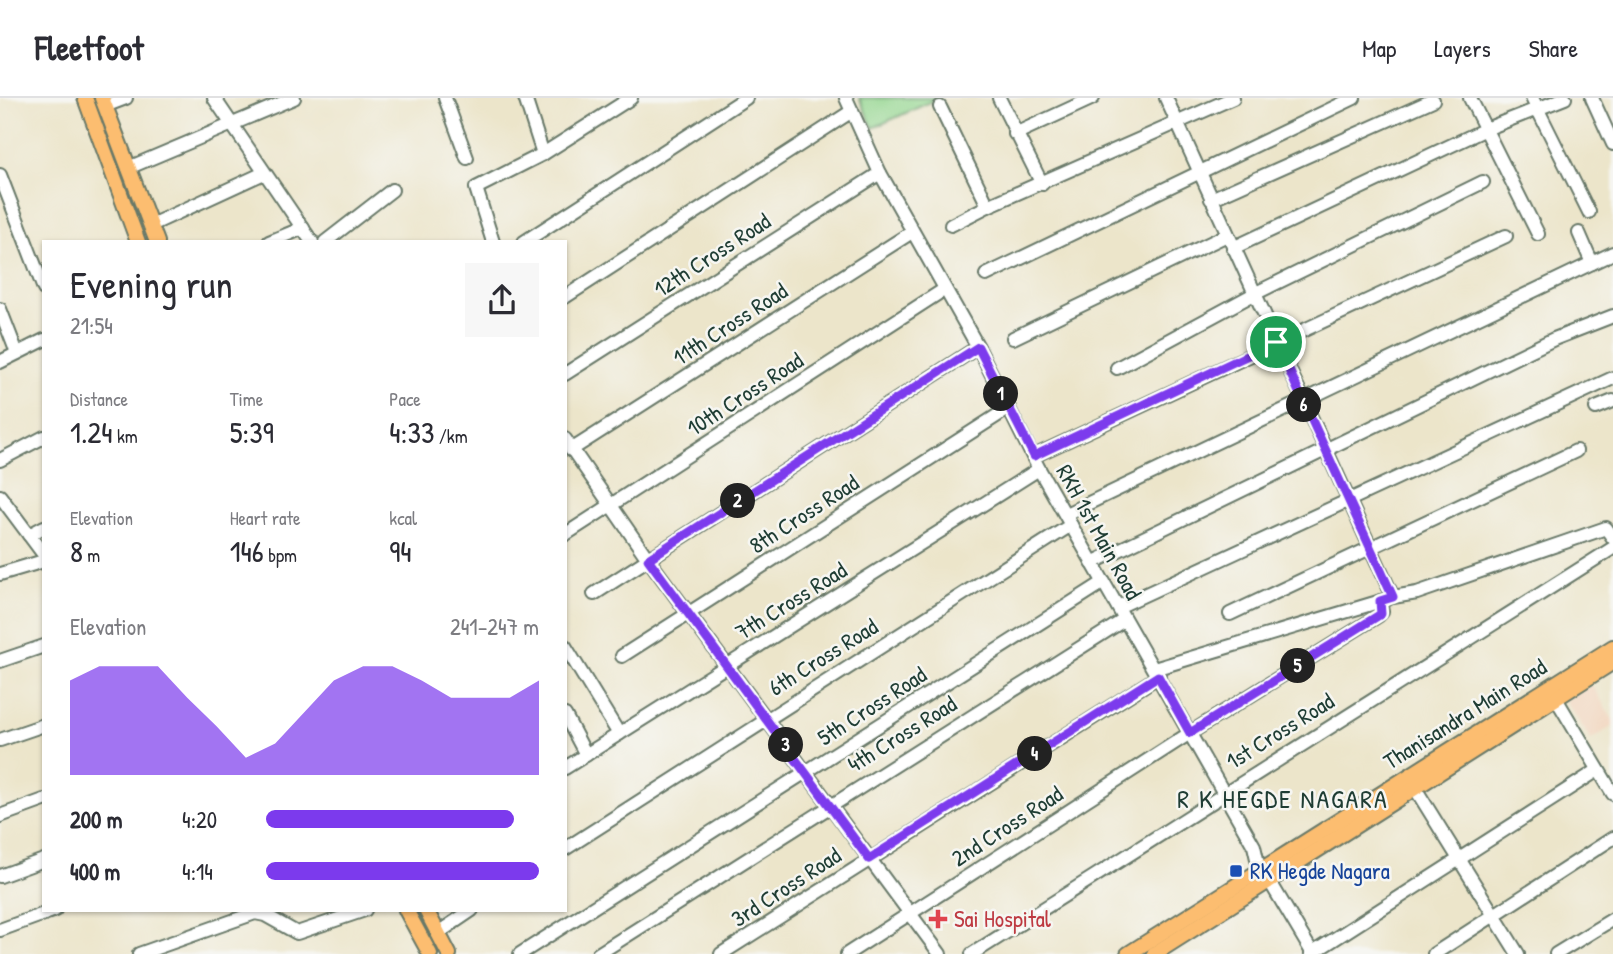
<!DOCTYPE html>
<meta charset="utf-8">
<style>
:root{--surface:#fff;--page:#f7f7f7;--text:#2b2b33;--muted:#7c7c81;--line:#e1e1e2;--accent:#7c3aed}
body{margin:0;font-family:"Patrick Hand",sans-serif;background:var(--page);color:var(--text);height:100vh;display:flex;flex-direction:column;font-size:26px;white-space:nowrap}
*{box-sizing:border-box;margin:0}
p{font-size:23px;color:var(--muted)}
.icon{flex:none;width:38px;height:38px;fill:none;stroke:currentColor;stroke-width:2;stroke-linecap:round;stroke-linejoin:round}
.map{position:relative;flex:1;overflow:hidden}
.panel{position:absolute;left:42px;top:142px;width:525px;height:672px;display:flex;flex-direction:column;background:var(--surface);border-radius:0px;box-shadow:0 2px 5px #0004}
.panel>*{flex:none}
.pin{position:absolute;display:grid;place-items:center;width:60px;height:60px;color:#fff;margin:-30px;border:4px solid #fff;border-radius:50%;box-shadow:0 2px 7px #0007}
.km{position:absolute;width:35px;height:35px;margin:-18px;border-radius:50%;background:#222;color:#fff;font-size:19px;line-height:35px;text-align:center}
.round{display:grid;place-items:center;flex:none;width:74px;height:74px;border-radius:0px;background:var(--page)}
.head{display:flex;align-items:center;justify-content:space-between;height:119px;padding:0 28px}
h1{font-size:38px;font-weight:600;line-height:52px}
.stats{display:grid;grid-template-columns:repeat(3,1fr);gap:10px;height:119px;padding:7px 28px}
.stats div{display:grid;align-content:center}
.stats b{font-size:30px;font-weight:600}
.stats small{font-size:19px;font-weight:400}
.stats p{font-size:19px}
.chart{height:196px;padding:14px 28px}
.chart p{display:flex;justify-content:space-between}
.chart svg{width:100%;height:126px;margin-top:7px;fill:var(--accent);opacity:.7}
ul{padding:0 28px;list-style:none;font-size:23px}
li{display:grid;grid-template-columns:112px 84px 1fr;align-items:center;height:52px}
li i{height:18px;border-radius:9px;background:var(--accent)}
header{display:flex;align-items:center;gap:42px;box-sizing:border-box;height:98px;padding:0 35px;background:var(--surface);border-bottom:2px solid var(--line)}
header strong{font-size:33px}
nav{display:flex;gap:38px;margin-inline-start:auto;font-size:24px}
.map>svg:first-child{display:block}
</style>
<header>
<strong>Fleetfoot</strong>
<nav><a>Map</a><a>Layers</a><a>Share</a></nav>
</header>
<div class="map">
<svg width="1613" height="856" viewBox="0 0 1613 856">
<rect width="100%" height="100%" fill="#f6f6f2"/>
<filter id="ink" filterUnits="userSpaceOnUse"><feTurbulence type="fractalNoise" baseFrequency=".0143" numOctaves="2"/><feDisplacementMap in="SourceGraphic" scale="14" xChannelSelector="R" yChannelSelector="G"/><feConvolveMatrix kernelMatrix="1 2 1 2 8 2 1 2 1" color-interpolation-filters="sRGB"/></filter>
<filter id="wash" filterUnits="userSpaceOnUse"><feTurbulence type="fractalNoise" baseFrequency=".00686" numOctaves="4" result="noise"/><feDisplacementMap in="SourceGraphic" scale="28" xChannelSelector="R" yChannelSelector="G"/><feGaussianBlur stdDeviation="1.57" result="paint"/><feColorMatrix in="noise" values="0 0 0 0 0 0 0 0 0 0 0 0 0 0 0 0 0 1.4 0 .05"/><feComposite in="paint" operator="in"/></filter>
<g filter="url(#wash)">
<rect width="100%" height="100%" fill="#ece5ca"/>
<path fill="#f2d5bd" d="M1591,586L1613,622V628L1591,642L1565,602Z"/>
<path fill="#93d68e" stroke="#598a61" stroke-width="2" d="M859,0H939L873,30Z"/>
</g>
<g filter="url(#ink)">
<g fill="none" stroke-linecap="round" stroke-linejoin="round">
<defs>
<g id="minor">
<path d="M214,0L312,144"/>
<path d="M445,0L467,60"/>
<path d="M525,0L543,56"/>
<path d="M846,0L880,75L978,249L1039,371L1254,748L1260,774"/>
<path d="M999,0L1042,86"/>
<path d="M1166,0L1393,499L1417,495L1606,430L1613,440"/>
<path d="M1470,0L1538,136"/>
<path d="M1532,0L1589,114"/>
<path d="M1592,0L1613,46"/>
<path d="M105,8L126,0"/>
<path d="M940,9L988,108L1233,0"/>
<path d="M1015,36L1093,0"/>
<path d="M128,70L294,0"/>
<path d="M0,77L44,191"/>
<path d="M1211,101L1433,2"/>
<path d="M151,127L264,75"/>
<path d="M951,127L988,108"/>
<path d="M1579,135L1592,165"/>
<path d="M269,144L303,130"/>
<path d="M325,144L392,92"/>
<path d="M493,144L476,90L543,56L631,0"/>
<path d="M524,144L746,0"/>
<path d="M1233,150L1486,31L1565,0"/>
<path d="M986,177L1354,0"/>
<path d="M565,199L852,13"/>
<path d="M0,211L17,255"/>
<path d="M1013,240L1227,137"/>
<path d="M0,264L44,242"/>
<path d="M1117,270L1254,196L1483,84"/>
<path d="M565,276L880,75"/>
<path d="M1596,310L1613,303"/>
<path d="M565,341L648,461L940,856"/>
<path d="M571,352L912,134"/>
<path d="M1034,358L1506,138"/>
<path d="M0,362L44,339"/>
<path d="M0,398L44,457"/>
<path d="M1066,416L1613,155"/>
<path d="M566,436L945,191"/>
<path d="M29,437L44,429"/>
<path d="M1092,465L1554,241L1613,218"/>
<path d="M0,476L44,463"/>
<path d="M594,496L978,249"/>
<path d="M1118,509L1613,280"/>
<path d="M1230,516L1576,353"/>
<path d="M565,548L619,636"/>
<path d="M622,558L1009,310"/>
<path d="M0,563L44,548"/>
<path d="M1154,571L1388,501"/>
<path d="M1551,592L1613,696"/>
<path d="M565,617L586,657"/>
<path d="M0,642L44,627"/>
<path d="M565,670L1039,371"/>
<path d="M1415,690L1518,856"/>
<path d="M0,718L44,702"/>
<path d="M565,751L1071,427"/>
<path d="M0,778L44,762"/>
<path d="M1269,782L1313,856"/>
<path d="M0,832L55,812"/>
<path d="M438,835L472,812"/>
<path d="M139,856L255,815L265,817L297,835L365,812"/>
<path d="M520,856L1104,484"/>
<path d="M598,856L1124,522"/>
<path d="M721,856L1159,578"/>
<path d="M847,856L1190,635L1378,518L1382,514L1380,503"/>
<path d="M972,856L1613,450"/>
<path d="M1311,856L1598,672"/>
<path d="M1434,856L1613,740"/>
<path d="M1556,856L1613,821"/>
</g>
<g id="major">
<path d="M85,0L138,144"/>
<path d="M102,0L157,144"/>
<path d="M406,812L430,856"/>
<path d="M426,812L449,856"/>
<path d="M1128,856L1613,549"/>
<path d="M1154,856L1613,564"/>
</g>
</defs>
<use href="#minor" stroke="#677868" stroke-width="16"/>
<use href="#major" stroke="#677868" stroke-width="18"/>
<use href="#minor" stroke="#fff" stroke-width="12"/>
<use href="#major" stroke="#fcbd6f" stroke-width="14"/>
</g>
</g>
<g fill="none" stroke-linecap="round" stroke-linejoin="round" filter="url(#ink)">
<defs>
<path id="route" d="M1276,244L1393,499L1380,503L1381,516L1190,635L1158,578L869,761L648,461L978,249L1034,358Z"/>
</defs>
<use href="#route" stroke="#fff" stroke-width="14"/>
<use href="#route" stroke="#7c3aed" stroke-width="9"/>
</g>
<rect fill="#1a4fb4" stroke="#f6f6f2" stroke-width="2.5" x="1229" y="766" width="14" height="14" rx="3.5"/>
<path fill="#e0444e" stroke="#f6f6f2" stroke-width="2.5" d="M934.5 810.5h7v7h7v7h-7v7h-7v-7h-7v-7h7z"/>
<g text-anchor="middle" stroke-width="5" stroke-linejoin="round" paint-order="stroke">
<g font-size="23" fill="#1f3d34" stroke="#f6f6f2">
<text transform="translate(712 157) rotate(-33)" y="8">12th Cross Road</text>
<text transform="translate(730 226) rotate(-33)" y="8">11th Cross Road</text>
<text transform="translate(745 296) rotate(-33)" y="8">10th Cross Road</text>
<text transform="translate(804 416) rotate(-33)" y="8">8th Cross Road</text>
<text transform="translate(1099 434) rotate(61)" y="8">RKH 1st Main Road</text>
<text transform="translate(791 503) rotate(-32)" y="8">7th Cross Road</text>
<text transform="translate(823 559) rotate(-32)" y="8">6th Cross Road</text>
<text transform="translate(872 608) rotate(-33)" y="8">5th Cross Road</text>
<text transform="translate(1465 616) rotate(-32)" y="8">Thanisandra Main Road</text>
<text transform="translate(1280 633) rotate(-32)" y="8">1st Cross Road</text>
<text transform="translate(902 636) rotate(-32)" y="8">4th Cross Road</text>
<text transform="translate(1007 728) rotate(-33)" y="8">2nd Cross Road</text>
<text transform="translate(786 789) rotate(-33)" y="8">3rd Cross Road</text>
</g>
<g font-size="23" fill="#164399" stroke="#f6f6f2" text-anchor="start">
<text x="1250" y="781">RK Hegde Nagara</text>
</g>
<g font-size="23" fill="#be3a42" stroke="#f6f6f2" text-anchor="start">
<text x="954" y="829">Sai Hospital</text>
</g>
<g font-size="26" letter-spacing="2" fill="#1f3d34" stroke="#f6f6f2">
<text x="1283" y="710">R K HEGDE NAGARA</text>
</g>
</g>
</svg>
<div class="pin" style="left:1276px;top:244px;background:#1e9e55"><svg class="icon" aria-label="arrive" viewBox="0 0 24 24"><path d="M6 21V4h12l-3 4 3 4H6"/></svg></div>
<b class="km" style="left:1001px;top:296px">1</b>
<b class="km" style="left:738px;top:403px">2</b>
<b class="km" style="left:786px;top:647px">3</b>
<b class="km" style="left:1035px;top:656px">4</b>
<b class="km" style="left:1298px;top:568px">5</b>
<b class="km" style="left:1304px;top:307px">6</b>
<section class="panel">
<div class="head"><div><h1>Evening run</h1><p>21:54</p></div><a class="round"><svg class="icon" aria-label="share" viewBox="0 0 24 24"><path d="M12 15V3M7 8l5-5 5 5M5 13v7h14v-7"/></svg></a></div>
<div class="stats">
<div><p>Distance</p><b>1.24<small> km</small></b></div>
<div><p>Time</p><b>5:39</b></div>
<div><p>Pace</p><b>4:33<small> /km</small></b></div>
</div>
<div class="stats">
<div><p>Elevation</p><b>8<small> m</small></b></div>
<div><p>Heart rate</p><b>146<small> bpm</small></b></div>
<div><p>kcal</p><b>94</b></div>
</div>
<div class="chart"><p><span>Elevation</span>241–247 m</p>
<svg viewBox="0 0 160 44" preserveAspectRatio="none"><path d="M0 44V11L10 6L20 6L30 6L40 17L50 27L60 38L70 33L80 22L90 11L100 6L110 6L120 11L130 17L140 17L150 17L160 11V44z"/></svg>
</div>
<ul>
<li><b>200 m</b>4:20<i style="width:91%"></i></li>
<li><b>400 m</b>4:14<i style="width:100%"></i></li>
</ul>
</section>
</div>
